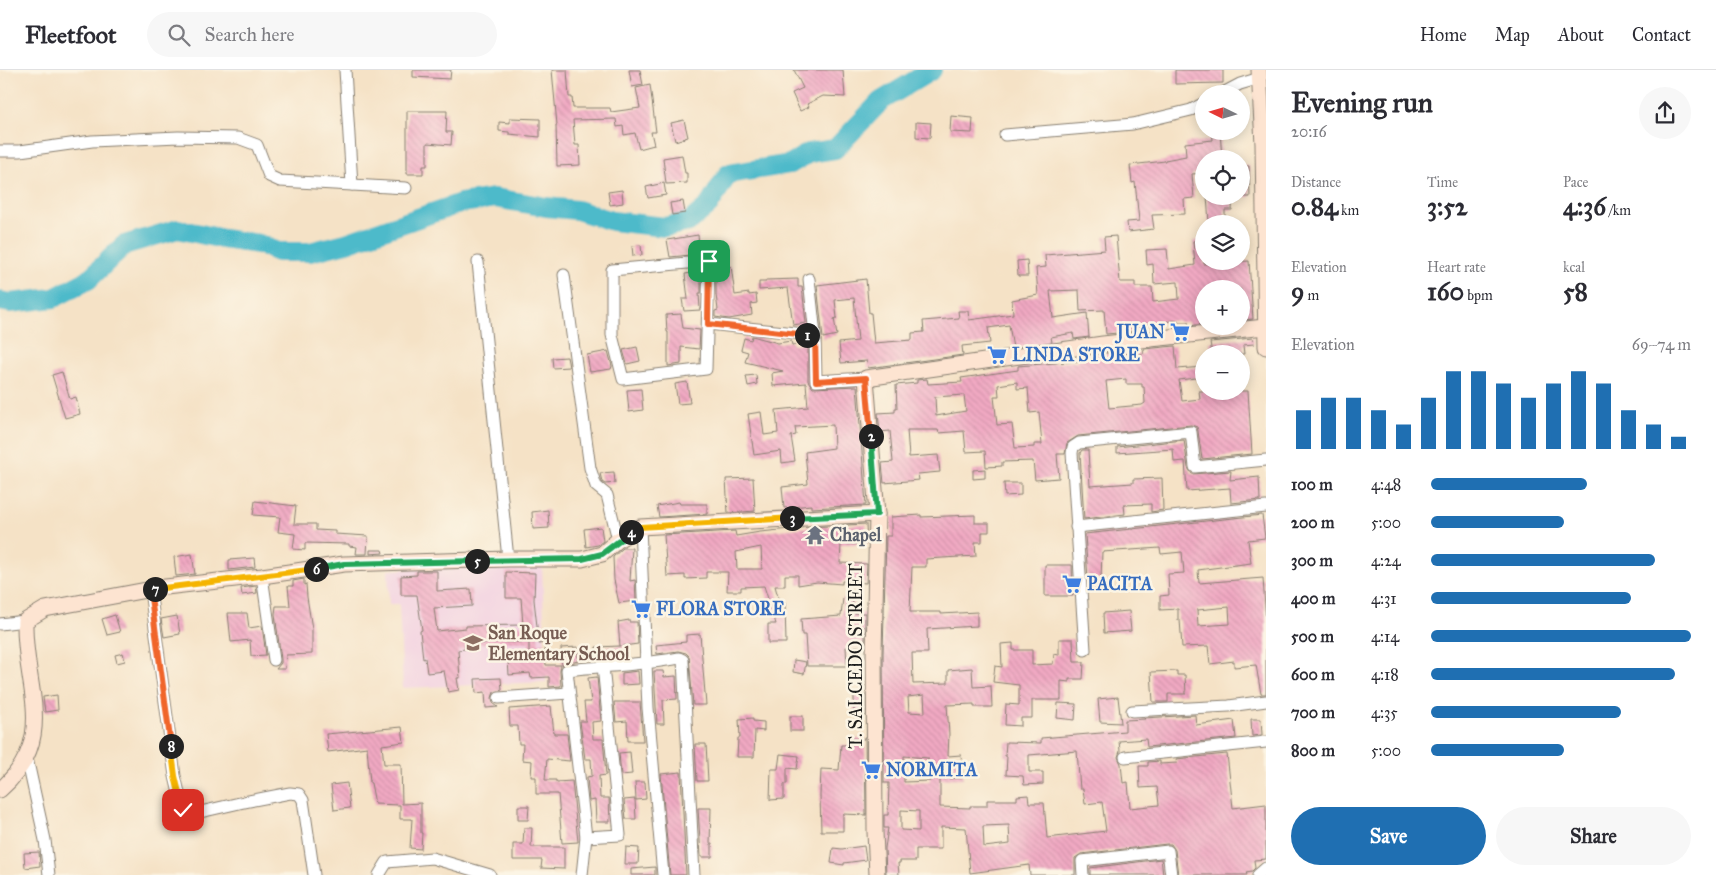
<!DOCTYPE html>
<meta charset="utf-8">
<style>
:root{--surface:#fff;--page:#f7f7f7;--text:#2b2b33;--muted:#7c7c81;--line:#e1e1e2;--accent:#1f6fb2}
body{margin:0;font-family:"IM FELL Great Primer",serif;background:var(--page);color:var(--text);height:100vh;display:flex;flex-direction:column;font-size:19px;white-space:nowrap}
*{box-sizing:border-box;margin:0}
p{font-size:16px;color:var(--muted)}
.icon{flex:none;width:28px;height:28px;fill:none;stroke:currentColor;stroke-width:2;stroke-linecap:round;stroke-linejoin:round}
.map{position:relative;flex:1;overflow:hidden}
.drawer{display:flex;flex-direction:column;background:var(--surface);width:450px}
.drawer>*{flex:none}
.needle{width:32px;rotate:275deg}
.controls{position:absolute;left:1195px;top:15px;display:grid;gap:10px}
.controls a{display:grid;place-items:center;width:55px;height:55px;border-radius:50%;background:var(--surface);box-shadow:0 2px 12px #0003;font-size:25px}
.pin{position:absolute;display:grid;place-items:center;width:42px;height:42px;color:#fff;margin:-21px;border-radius:10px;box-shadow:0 2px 8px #0006}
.km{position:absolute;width:25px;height:25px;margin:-12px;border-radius:50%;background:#222;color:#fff;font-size:14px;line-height:25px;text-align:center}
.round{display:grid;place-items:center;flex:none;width:52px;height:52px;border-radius:26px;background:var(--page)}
.overview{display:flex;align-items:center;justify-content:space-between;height:85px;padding:0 25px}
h1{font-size:28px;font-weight:700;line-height:38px}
.stats{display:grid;grid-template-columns:repeat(3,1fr);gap:8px;height:85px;padding:5px 25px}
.stats div{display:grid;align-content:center}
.stats b{font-size:25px;font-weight:700}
.stats small{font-size:14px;font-weight:400}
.stats p{font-size:14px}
.chart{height:140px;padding:10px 25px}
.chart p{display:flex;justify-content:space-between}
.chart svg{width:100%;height:90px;margin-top:5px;stroke:var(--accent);stroke-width:6}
.action{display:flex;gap:10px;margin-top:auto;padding:10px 25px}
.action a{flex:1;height:58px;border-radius:30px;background:var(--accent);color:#fff;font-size:20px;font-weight:700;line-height:58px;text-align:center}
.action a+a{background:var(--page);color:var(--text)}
ul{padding:0 25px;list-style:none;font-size:16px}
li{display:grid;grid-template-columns:80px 60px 1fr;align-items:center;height:38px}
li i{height:12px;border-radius:6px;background:var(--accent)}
header{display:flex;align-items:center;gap:30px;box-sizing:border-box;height:70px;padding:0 25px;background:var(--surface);border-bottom:1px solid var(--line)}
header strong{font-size:24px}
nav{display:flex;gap:28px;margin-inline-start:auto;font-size:18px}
.search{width:350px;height:45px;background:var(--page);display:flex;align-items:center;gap:12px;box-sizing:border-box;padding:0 18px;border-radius:28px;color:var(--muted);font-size:19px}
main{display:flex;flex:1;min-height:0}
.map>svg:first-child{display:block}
</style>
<header>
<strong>Fleetfoot</strong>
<div class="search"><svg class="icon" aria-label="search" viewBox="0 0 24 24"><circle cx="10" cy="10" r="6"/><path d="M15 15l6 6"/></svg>Search here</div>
<nav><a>Home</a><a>Map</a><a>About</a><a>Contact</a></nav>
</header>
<main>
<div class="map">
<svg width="1266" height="805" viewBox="0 0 1266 805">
<defs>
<pattern id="building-back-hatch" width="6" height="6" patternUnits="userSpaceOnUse" patternTransform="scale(1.25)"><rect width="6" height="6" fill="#f1a9c3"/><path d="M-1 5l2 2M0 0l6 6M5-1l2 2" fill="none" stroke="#ce91a7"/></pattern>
</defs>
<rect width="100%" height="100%" fill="#fcf5e5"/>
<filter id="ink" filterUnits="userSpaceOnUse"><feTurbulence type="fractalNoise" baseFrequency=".02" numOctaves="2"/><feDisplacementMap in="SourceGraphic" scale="10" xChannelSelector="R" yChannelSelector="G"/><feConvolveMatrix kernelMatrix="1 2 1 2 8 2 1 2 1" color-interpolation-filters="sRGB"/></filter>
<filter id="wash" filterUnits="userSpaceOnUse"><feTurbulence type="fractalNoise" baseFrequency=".0096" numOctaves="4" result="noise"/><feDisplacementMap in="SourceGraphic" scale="20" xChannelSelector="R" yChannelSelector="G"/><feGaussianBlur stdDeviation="1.12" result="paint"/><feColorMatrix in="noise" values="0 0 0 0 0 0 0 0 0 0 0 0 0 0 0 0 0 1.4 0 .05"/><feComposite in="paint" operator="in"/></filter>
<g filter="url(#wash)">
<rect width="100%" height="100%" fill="#f5e2c6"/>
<path fill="#f2cfe1" d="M542,494L546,612L403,618L399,534H389L388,500Z"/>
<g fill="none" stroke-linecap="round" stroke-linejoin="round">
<path stroke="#4ebaca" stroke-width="20" d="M0,231L10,233L54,228L88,210L124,175L178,159L223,169L259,174L278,182H310L346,173L461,133L495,128L546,137L577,140L612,151L665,157L689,152L709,135L728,104L790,94L809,83L835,79L881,31L932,0"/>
</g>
<g id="blocks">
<g fill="url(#building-back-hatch)" fill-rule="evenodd">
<path d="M413,0H451L450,9L413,7Z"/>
<path d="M552,0H567L569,27H572L573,38H610L611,42L640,38L636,18L650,15L656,62H651L654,75L639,79L635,63L624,65L623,56L617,57L616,49L573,50L575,75H579L580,95L557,96L556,55H557Z"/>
<path d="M629,0H640L643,15L632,17Z"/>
<path d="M794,0H843L845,27L823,26L807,34L809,37L800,41L792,23L803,18Z"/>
<path d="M1175,0H1223V13L1175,14Z"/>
<path d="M407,41H447L446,62H452L451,75L427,73V96H423V104H407Z"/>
<path d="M951,46L973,48L972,63L950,62Z"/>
<path d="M510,48L540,49V67L509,64V62L499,61V52L510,53Z"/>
<path d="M684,50L688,67L675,71L671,53Z"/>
<path d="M916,52L931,53L930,68L916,67Z"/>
<path d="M1212,61H1220L1222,89H1204V103L1192,104L1194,128L1184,129L1185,144L1152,145L1154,159L1128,162L1127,152L1139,151L1135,112L1132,113L1130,95L1165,91V90L1186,86L1185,73L1213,70Z"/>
<path d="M682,85L685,103H687V113L666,114L663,88Z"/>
<path d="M1241,96H1249L1250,127H1241Z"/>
<path d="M664,113L666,125L648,128L646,117Z"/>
<path d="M622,120L623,133L610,135L608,122Z"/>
<path d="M1207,126H1233L1232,140H1225V153H1209Z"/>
<path d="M683,131L685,143L672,145L670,133Z"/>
<path d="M698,165L700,184L670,187L667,170Z"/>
<path d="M1116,166L1120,212H1135V217H1152L1153,232L1179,229L1178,212L1154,214L1153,194L1147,195L1146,180L1167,179L1169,199L1195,195L1193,171L1204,170V194L1249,191L1253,249L1241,250V219H1204V226L1202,227L1203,254L1189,256L1188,252H1178V250L1140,255L1141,261L1106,264L1104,240L1080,241L1079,220L1050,221L1053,248L1087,243L1089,267L1074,269L1073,263L1051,267L1052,272L1013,278L1009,255L988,258L990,273L962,276L963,285L868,298L867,291L841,293L839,273L858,271L854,228L835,230L837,248L834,249L837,265L823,268L817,215L866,209L869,243H871L874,273L912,270V263L924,262L923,251L959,248L958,241H968L969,250L1013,244L1012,230L1038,225L1036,198L1046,197L1045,185L1105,180L1104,167Z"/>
<path d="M641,175L642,185L633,186L632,176Z"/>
<path d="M1027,190L1028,206H1018L1017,191Z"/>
<path d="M731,196L735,225L749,223V225L756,224L757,233L751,234L752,245L729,249L715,247V241L718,240L716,225V198Z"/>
<path d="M701,202V223H699L700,240L684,241L682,229H688L685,204Z"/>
<path d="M798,209V217H802L806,253L793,255L788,218L759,220V212H766V210Z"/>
<path d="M681,244L683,258L700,260L699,279L681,277V294L668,296V262H667L666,245Z"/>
<path d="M752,266L778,273L791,271L792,275L808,273V311L813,318L857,316L866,435L811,438V435L784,438L782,417L808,414L805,382L834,378L833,355L795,357L796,365L791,366L795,391L782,393L781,381L754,385L748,344L761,342L764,365L778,363L776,340L808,337L806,313L773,316L772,303L783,301L745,292L748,282L741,280L744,268L751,270Z"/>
<path d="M1253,268L1254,274L1243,275L1244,284H1212L1210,272Z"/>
<path d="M1175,276L1177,299L1204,297V307L1179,310L1182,331L1200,329L1199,321H1248L1252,384L1202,389L1198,361L1197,357L1191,355L1078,366L1067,373L1065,384H1057L1059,408L1035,410L1033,391L1002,392V396L986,397L985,381L966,382L964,361L939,363L938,360H907L909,387L938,385L940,402L918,404L919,410L884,413L882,393L893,392L890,361L880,362L878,343L895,342V338H897L896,315L917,313V310L927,309L928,314L962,312L961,308L1018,300V296L1079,291L1078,287L1106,283L1143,284L1144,279ZM1126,309V314H1142V317H1144L1145,333L1142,335L1109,338L1106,311ZM1017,312V319L1028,318L1030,343L1039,342L1042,374H1034V377L1015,378L1012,354L997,355L994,326H999L998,315ZM964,325L966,341L936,346L935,327Z"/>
<path d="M637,277L640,291L627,294L623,280Z"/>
<path d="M608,281L612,296L611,299L590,302L587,285Z"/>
<path d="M567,287L569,297L553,298L552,288Z"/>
<path d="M62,302L70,329L76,327L80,344L65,348L52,305Z"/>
<path d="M756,305L757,314L748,316L746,306Z"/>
<path d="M687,312L690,333L678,334L675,314Z"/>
<path d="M641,319L643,340L629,342L627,320Z"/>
<path d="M1184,370L1188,398L1192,404L1231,401L1230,410L1259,407L1260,430L1231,433L1230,418L1187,421L1185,391L1174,392L1173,379L1117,383V377Z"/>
<path d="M1082,380H1088L1090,416L1133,413V409L1162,408L1163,440L1151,442V434L1124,435L1125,444L1084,449L1080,383Z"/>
<path d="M985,399V408L973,409V400Z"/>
<path d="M614,402L615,413L605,414L602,412L600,403Z"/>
<path d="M753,408L755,441L728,443L726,409Z"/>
<path d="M1004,413H1021V425L1005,426Z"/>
<path d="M255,431L296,436L294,454H316V460L335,461V464L368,466L367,484H356L357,477L349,476V474L305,473V480L293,479L295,464L278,462L280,447L253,445Z"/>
<path d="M679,432L680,434H707V444L659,447L657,436Z"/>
<path d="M548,440L549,458L533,459L532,442Z"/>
<path d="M921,445V447L975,445V453H989V462H982V472H975L976,486L926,489V497H912L910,542H941V544L977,542V556L927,559L928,583H912L913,614L948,613V600L972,598L973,617L991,616L992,637H974V634L947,635L949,664L948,686L961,685L963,708L940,709V737L970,738V736H987V730H1017V726L1028,725L1029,733H1044L1047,768L1106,761L1102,732L1085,734L1083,719H1080L1077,681L1029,685V702H1043V714L1024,715L1023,706L1006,705L1007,686H1005L1006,672L1041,673V668L1125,661V650L1145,649L1144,648L1195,645L1196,655L1234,650L1236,668L1147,677L1146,669L1119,671L1120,681L1118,687L1121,694L1123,713L1128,712L1130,738L1159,735L1157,717L1140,718L1139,696H1148V692L1160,691V694L1177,693L1176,689L1227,684L1233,738L1266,734V789L1254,790L1255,798L1252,801L1246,802L1247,805H1178L1175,780L1171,774H1167L1081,784L1075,788V805H1030L1029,795L970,803L966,758L941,757V779H916V791H900V793H898L899,805H886L885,778L888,758H884V745H888L889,713H884L883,583L886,466H891V447ZM924,625L925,643L909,642L908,627ZM904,686L928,688L930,711L904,712ZM901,740L919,741V761L901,760ZM1009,755L1010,774L984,777L983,756Z"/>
<path d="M1262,445L1265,468L1248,470L1251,493L1198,500L1199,513L1263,508L1266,552V624H1261L1256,595L1234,597V591L1210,594L1208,576L1182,577L1180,550H1178V539L1160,540V526L1169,525L1168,504L1184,503L1182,482L1161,484L1160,478L1102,482L1101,509H1088L1085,464ZM1229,537L1230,554L1198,556L1197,540Z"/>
<path d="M866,454L867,474H841L840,493L867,494L866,513L842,511V514L817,512L798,515V505H785V516H775L780,534L785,533L786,573H768V554H776L764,516L741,517V521H727L728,502H706V508L685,509V505L667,506L664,465L735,461L736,466L760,462L810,457ZM761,477L762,499H737L736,482Z"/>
<path d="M601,457L603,471L598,475L586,477L584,459Z"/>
<path d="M623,478H632L630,511L635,510L636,531L619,533L614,510L613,487Z"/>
<path d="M370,480H382L383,483L370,484Z"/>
<path d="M192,484L195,504L176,506L174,487Z"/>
<path d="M254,488L255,497L229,500V490Z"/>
<path d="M1045,495H1072L1073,526H1045Z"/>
<path d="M417,501H437V521L471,519L472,536L434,538L437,561L466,558V556L523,555L521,528H506V502L535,503L534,530L539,574L544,573L546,595H561L560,601L561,616L549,617V607L531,608L530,603L509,605L508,590L529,589V572H497L465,575V579L458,580L460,608H457L459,620L448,622L444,601L427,603L425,588L423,589L420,561L422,560L417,525H401V506L417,505Z"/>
<path d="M304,509V515L306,514L307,527L312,559V584L286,585L285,599H276L281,593V589L275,544L276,536H290L288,516H293V511Z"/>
<path d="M256,516L257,523L242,525L241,518Z"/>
<path d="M843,528L853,529L852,543H865V576L846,577L847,596H807L805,565H802L801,549L841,546Z"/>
<path d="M1129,541L1131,561L1104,563L1103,543Z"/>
<path d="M228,543H247L249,558L262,556L266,585L251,586L250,570L231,572Z"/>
<path d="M115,545L120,562L107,565L102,549Z"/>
<path d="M177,546L180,564L164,567L161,549Z"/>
<path d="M629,550V552H637L638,574L623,576V588L596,590V577L620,576L618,552Z"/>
<path d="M700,564L706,635H693L689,586L686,583L678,581L657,584L656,575L686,572V565Z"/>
<path d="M1059,569H1073L1074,592H1084L1083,609H1069V612L1061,611V630H1032V648H1021V656L1005,655L1006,634L1019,635V615L993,612L995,596L1002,597L1001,574L1013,573V580H1032V595L1053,594L1054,584L1059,585Z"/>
<path d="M578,577V591L562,595L561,578Z"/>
<path d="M123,583L125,591L117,593L115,585Z"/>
<path d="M794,590L806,592L804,604L793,602Z"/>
<path d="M638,601L639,614L622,615V603Z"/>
<path d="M654,601H663L664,607L676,606L677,629L663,630L664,654H657Z"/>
<path d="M1177,601V605H1185L1186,624H1168V632H1153L1151,602Z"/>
<path d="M597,607L601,651L592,652L593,669H603L606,705L599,706L600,728H609L610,752H596L595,730L589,731L587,707L592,706L591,689H585L580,651H586L584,632H591L588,608Z"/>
<path d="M501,608L502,620L494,622L492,628L493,633L498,637L486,638L485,622L476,623L475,609Z"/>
<path d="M57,625L58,640L45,642L43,627Z"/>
<rect x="854" y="626" width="11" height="20"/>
<path d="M1118,627L1121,653L1100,652L1098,629Z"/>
<path d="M614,632H640L643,671H628L627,651L616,652Z"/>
<path d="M1058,633L1076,634L1075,650L1057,648Z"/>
<path d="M551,636L554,664H567L570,691L547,689L545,710H556V712L572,711L578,772L562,773L558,724H536V707H531L532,691L522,690L523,674H519L518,656H510L509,639Z"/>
<rect x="790" y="646" width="13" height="15"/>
<path d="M753,648V651L764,652V661L755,660L754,687H737L738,668H740L739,649Z"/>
<path d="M1251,649H1261L1262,665L1252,666Z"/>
<path d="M402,657L404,672L382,675L384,694H401L402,734L421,733V763H422L421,779L410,778L412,749H400V735L375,734L371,713H370L367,677L328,682L326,664Z"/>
<path d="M864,667H865L866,745L843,744V761H821L820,725L821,699L839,700L841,675H852V669H864Z"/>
<path d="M695,674H706L708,711H697Z"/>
<path d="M630,682L632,704L621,705L619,683Z"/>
<path d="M780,684L799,686L797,699L787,698V714H784V729L770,730L771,699H778Z"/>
<path d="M681,702L686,805H670L661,704Z"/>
<path d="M635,712H645L646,729L636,730Z"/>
<path d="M347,713L350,738L334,740L331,715Z"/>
<path d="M635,729L636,749H626L624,730Z"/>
<path d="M518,736H529L528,750H518Z"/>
<path d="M698,738H711L710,774H712V787H701Z"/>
<path d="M524,758H532L531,777H564V799L541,798L542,790H513V774H523Z"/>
<path d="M864,776L866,790L844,793V795L831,793L833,778L842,779Z"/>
<path d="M626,777L639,778L638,794H625Z"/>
<path d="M39,782L40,796L25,798L24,783Z"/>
<path d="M1161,789L1163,805H1090V798Z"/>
<path d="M655,797V805H631V799Z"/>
</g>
</g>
</g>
<g filter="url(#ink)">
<use href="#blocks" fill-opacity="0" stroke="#887f71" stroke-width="1"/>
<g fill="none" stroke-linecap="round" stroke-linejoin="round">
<defs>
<g id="street">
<path d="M345,0L352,115"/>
<path d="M1221,24L1240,14L1260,8"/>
<path d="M1005,65L1133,54L1191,40L1204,33"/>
<path d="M0,81H20L92,71L178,67L238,68L257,75L269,106L280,111L406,118"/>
<path d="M709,191L706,299L623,309L612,265V200Z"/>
<path d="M478,192L508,489"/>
<path d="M564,205L590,398L596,416L607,425L618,470"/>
<path d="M809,209L815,265L816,311L866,308"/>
<path d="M708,254L815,265"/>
<path d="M640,457L648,638L663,805"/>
<path d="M1076,457L1266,437"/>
<path d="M262,506L274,590"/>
<path d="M150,520L175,706L183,740L188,744L196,743L244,732L290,723L299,724L303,730L314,805"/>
<path d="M0,554L25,551"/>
<path d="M1085,580L1072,383L1073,377L1079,373L1191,362L1195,397L1266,390"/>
<path d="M499,628L569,623"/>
<path d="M1132,641L1229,636L1266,631"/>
<path d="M1125,687L1266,672"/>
<path d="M27,688L45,770L49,805"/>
<path d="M586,767L620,765L603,596"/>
<path d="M379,805L387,792L432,788L490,805"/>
<path d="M582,805L586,767L567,600C604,596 642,595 679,588L683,590L694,805"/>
<path d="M1083,805L1082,791L1168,781L1171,805"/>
<path d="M1258,805L1266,798"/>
</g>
<g id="secondary">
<path d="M1259,0L1263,74L1266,277"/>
<path d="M0,720C60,667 23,617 25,551L45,539L157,518L262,506L344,494L508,489H582L602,484L618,470L640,457L877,444"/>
<path d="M877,805L875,762L874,583L877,444L866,308L1103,274L1265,257"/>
</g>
</defs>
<use href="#street" stroke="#887f71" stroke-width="13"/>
<use href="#secondary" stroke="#887f71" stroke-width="17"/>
<use href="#street" stroke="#fff" stroke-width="11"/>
<use href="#secondary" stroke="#fde4d1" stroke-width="15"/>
</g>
</g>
<g fill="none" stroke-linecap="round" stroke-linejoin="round" filter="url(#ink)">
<defs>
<path id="split-1" d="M709,191L708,254L807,265"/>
<path id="split-2" d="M807,265H815L816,311L866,308L871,366"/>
<path id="split-3" d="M792,448L877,444L871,366"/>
<path id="split-4" d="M631,462L640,457L792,448"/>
<path id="split-5" d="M477,491L582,489L602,484L631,462"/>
<path id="split-6" d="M316,499L344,494L477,491"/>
<path id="split-7" d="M155,519L316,499"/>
<path id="split-8" d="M155,519L150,520L171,676"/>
<path id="split-9" d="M171,676L175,706L183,740"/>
</defs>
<use href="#split-1" stroke="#fff" stroke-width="10"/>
<use href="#split-2" stroke="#fff" stroke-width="10"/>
<use href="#split-3" stroke="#fff" stroke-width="10"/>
<use href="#split-4" stroke="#fff" stroke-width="10"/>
<use href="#split-5" stroke="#fff" stroke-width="10"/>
<use href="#split-6" stroke="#fff" stroke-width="10"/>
<use href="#split-7" stroke="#fff" stroke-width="10"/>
<use href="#split-8" stroke="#fff" stroke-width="10"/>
<use href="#split-9" stroke="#fff" stroke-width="10"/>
<use href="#split-1" stroke="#f0652b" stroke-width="6"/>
<use href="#split-2" stroke="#f0652b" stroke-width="6"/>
<use href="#split-3" stroke="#22a559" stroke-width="6"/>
<use href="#split-4" stroke="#f5b400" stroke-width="6"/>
<use href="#split-5" stroke="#22a559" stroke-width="6"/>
<use href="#split-6" stroke="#22a559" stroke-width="6"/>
<use href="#split-7" stroke="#f5b400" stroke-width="6"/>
<use href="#split-8" stroke="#f0652b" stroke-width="6"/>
<use href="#split-9" stroke="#f5b400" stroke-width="6"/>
</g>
<defs>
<symbol id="supermarket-bare" viewBox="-9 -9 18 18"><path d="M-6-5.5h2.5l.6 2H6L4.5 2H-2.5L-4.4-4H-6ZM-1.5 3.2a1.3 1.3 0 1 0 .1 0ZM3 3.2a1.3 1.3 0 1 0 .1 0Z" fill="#3f7fe0" stroke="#fcf5e5" stroke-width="2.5" paint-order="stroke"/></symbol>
<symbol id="temple-bare" viewBox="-9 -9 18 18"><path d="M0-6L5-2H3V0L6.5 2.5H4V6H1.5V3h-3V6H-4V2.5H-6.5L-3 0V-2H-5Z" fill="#6b7280" stroke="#fcf5e5" stroke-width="2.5" paint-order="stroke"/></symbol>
<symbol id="school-bare" viewBox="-9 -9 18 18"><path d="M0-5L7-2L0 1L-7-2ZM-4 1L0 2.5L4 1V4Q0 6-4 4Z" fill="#8d6e63" stroke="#fcf5e5" stroke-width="2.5" paint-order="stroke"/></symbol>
</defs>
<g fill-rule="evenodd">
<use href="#supermarket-bare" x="1166" y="248" width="28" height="28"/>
<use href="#supermarket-bare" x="983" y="271" width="28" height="28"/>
<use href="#temple-bare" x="801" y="451" width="28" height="28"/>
<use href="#supermarket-bare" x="1058" y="500" width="28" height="28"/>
<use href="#supermarket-bare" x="627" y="525" width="28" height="28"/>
<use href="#school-bare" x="459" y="559" width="28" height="28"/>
<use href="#supermarket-bare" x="857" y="686" width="28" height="28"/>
</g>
<g text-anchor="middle" stroke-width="5" stroke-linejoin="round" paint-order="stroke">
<g font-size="18" font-weight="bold" fill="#366cbe" stroke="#fcf5e5" text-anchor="start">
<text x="1165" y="268" text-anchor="end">JUAN</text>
<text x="1012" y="291">LINDA STORE</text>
<text x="1087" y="520">PACITA</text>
<text x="656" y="545">FLORA STORE</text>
<text x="886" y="706">NORMITA</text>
</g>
<g font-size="18" font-weight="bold" fill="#5b616d" stroke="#fcf5e5" text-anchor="start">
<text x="830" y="471">Chapel</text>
</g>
<g font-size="18" font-weight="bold" fill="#785e54" stroke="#fcf5e5" text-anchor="start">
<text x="488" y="569">San Roque<tspan x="488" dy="21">Elementary School</tspan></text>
</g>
<g font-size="18" fill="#1c1c1c" stroke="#fcf5e5">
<text transform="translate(856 586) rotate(-90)" y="6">T. SALCEDO STREET</text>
</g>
</g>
</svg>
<div class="controls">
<a><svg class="needle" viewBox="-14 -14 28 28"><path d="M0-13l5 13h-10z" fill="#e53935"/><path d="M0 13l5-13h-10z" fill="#7c7c81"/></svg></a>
<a><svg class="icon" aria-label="locate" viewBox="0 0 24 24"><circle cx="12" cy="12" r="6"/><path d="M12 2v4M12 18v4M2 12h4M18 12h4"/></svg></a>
<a><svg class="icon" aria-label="layers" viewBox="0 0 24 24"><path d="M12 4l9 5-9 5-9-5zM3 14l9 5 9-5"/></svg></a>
<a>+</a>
<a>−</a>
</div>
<div class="pin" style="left:709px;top:191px;background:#1e9e55"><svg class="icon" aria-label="arrive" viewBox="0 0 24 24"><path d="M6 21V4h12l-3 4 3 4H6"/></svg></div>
<div class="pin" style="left:183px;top:740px;background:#d93025"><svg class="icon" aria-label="check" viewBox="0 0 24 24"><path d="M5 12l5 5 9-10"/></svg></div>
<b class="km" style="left:807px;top:265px">1</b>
<b class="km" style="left:871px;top:366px">2</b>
<b class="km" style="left:792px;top:448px">3</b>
<b class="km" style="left:631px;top:462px">4</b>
<b class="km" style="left:477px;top:491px">5</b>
<b class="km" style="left:316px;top:499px">6</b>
<b class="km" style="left:155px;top:519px">7</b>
<b class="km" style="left:171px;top:676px">8</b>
</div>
<section class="drawer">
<div class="overview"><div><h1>Evening run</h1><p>20:16</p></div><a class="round"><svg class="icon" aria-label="share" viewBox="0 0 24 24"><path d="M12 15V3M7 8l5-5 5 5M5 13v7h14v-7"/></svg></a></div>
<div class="stats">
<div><p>Distance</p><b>0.84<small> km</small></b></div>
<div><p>Time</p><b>3:52</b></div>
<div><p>Pace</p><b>4:36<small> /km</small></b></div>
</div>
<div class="stats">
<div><p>Elevation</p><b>9<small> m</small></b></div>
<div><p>Heart rate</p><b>160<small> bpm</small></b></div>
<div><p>kcal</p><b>58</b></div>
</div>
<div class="chart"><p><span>Elevation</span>69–74 m</p>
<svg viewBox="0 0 160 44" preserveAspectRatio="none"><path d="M5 44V25M15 44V19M25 44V19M35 44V25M45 44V32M55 44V19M65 44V6M75 44V6M85 44V12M95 44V19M105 44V12M115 44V6M125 44V12M135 44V25M145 44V32M155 44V38"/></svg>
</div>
<ul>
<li><b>100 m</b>4:48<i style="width:60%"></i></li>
<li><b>200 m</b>5:00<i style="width:51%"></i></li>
<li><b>300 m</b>4:24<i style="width:86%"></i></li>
<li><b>400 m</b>4:31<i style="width:77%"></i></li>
<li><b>500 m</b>4:14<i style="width:100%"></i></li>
<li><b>600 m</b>4:18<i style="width:94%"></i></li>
<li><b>700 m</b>4:35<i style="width:73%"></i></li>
<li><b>800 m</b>5:00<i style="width:51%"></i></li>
</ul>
<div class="action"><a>Save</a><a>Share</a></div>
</section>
</main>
